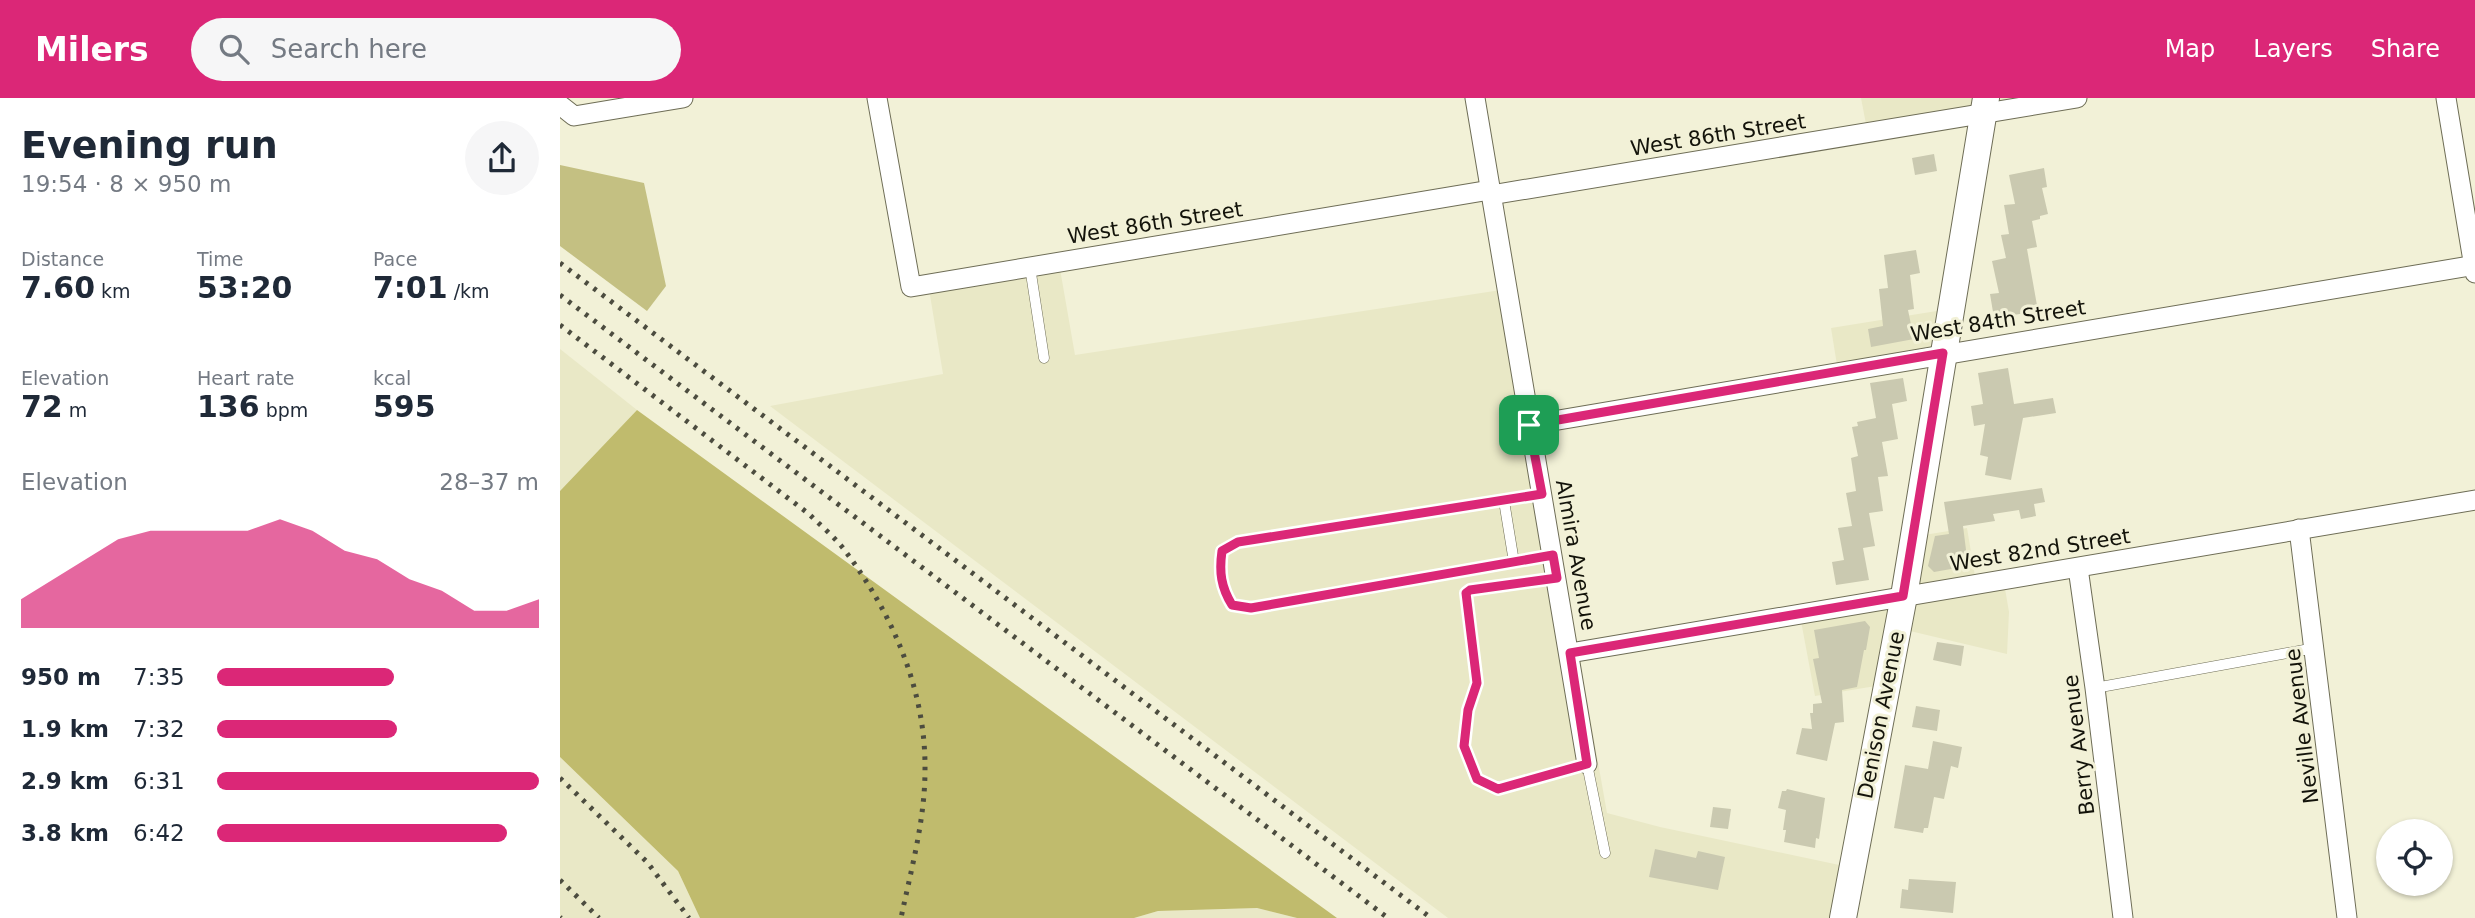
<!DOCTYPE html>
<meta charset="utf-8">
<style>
:root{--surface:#fff;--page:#f6f6f7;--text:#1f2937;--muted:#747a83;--accent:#db2777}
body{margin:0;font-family:"DejaVu Sans",sans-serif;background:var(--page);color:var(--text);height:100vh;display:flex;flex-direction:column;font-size:26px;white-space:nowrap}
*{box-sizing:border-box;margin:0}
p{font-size:23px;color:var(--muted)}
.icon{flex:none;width:38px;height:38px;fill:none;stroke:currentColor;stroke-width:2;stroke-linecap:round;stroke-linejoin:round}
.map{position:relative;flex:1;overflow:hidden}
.sheet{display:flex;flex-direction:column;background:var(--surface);width:560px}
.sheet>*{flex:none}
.fabs{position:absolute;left:1816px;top:721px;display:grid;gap:14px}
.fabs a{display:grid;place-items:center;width:77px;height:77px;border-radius:50%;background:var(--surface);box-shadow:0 2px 5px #0004;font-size:35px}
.pin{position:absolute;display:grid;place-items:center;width:60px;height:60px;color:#fff;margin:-30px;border-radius:14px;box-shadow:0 4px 10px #0006}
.round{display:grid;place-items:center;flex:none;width:74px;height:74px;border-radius:37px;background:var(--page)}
.head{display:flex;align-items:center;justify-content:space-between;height:119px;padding:0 21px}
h1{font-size:38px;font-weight:700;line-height:52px}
.stats{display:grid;grid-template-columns:repeat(3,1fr);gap:10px;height:119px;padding:7px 21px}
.stats div{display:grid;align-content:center}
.stats b{font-size:30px;font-weight:700}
.stats small{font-size:19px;font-weight:400}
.stats p{font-size:19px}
.chart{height:196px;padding:14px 21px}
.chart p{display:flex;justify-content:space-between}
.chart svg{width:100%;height:126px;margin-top:7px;fill:var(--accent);opacity:.7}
ul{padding:0 21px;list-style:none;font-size:23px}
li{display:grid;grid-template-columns:112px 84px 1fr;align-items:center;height:52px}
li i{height:18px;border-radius:9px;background:var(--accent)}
header{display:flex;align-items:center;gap:42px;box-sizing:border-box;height:98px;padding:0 35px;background:var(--accent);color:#fff}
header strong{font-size:33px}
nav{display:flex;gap:38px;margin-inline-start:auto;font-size:24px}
.search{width:490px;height:63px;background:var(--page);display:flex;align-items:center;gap:18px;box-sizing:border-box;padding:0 24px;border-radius:38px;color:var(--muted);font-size:26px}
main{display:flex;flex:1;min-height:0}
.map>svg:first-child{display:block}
</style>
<header>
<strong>Milers</strong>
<div class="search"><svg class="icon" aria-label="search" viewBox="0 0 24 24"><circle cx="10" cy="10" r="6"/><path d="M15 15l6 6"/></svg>Search here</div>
<nav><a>Map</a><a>Layers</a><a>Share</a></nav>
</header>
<main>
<section class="sheet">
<div class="head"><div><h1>Evening run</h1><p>19:54 · 8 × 950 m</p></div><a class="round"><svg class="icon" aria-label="share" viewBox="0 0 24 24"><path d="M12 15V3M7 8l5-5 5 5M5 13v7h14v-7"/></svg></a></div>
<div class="stats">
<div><p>Distance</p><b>7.60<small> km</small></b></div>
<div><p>Time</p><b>53:20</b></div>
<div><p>Pace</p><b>7:01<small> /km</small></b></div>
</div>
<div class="stats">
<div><p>Elevation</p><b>72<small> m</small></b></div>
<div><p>Heart rate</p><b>136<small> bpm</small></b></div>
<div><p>kcal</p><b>595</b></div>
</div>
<div class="chart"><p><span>Elevation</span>28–37 m</p>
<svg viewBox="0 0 160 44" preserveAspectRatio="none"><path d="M0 44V34L10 27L20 20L30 13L40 10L50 10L60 10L70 10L80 6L90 10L100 17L110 20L120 27L130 31L140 38L150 38L160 34V44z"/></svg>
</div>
<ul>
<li><b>950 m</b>7:35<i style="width:55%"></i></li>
<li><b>1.9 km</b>7:32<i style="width:56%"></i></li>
<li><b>2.9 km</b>6:31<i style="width:100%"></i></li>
<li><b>3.8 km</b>6:42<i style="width:90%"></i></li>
</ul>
</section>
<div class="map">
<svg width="1915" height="820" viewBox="0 0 1915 820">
<rect width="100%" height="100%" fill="#f2f1d7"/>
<g fill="#e9e8c6">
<path d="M1301,0H1457L1306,26Z"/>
<path d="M500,171L515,257L954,190L1047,715L1100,729L1303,772L1293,820H888L210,308L383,276L369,191Z"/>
<path d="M1383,212L1377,249L1277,267L1271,230Z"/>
<path d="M0,251L77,312L0,393Z"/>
<path d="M1407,430L1415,478L1442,473L1449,514L1447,556L1350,533L1340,584L1255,598L1241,523L1356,504L1364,437Z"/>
<path d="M0,659L118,773L140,820H0Z"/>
<path d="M697,810L737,820H574L598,813Z"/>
</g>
<path fill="#c4c082" d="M0,67L84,85L106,188L87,213L0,148Z"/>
<path fill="#c0bb6d" d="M77,312L777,820H737L697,810L598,813L574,820H140L118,773L0,659V393Z"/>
<g fill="#cac9b0">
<path d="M1374,56L1377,73L1355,77L1352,60Z"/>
<path d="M1484,70L1487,89L1482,90L1488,116L1480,118V121L1472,123L1477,149L1467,151L1478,213L1434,220L1430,196L1439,195L1432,163L1446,160L1441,137L1449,136L1444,107L1455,106L1449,77Z"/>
<path d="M1356,152L1360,175L1350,177L1354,211L1348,212L1354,241L1311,249L1308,231L1323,228L1319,191L1328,190L1324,157Z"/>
<path d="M1448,270L1454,306L1493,300L1496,315L1463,320L1451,382L1425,377L1428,359L1420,357L1425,326L1414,328L1411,308L1423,306L1418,275Z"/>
<path d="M1343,280L1347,303L1332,306L1338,341L1322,344L1328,378L1318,379L1323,413L1309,415L1315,448L1303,450L1309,482L1276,487L1272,464L1284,462L1278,430L1292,428L1286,395L1296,393L1291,360L1298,358L1292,329L1298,328L1297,324L1316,320L1310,285Z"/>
<path d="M1482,390L1485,404L1474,406L1476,418L1461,421L1459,412L1433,416L1435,423L1403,428L1408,468L1374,474L1368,468L1375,438L1389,436L1384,404Z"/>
<path d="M1305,523L1310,529L1306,552H1304L1297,589L1282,592L1284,624L1275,625L1267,663L1236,656L1242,630L1252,631L1250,615H1253V606L1262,605L1253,561L1259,560L1254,532Z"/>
<path d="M1377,544L1404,548L1401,568L1373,562Z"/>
<path d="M1356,608L1380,612L1377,633L1352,629Z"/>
<path d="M1373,643L1402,649L1398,670L1391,668L1384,701L1374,699L1368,730H1364L1363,735L1334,730L1345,667L1368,671Z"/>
<path d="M1227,691L1265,700L1259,741L1256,740L1255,750L1224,744L1226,732H1223L1226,712L1218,710L1222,693H1226Z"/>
<path d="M1153,709L1171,711L1168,731L1150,729Z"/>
<path d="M1095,751L1136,760L1138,753L1165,759L1158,792L1089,779Z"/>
<path d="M1349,781L1396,784L1393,815L1340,810L1342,791L1348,792Z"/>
</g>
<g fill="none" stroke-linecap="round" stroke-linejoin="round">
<defs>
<g id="service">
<path d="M470,169L484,260"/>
<path d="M982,396L679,444L662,453C659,474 661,489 672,507L691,510L993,457"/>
<path d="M944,403L954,464"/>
<path d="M997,480L910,492L906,495L917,585L908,612L904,647L917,681L938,691L1027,666L1045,755"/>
<path d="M1535,590L1755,550"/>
</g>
<g id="minor">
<path d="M317,0L351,189L930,92"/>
<path d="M915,0L1027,666"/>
<path d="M1886,0L1915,175"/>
<path d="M0,7L14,18L123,0"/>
<path d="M931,97L1517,0"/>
<path d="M969,327L1915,167"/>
<path d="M1739,431L1787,820"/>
<path d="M1518,470L1535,590L1563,820"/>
<path d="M1010,555L1915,402"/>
</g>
<path id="secondary" d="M1283,820L1344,498L1426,0"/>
</defs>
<use href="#service" stroke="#6e6d56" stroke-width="11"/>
<use href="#minor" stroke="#6e6d56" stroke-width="21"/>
<use href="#secondary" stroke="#6e6d56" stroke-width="28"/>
<use href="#service" stroke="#fff" stroke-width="10"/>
<use href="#minor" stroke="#fff" stroke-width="19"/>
<use href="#secondary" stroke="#fff" stroke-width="26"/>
<g stroke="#4c4c3f" stroke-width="5" stroke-dasharray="3.5 7" stroke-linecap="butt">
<path d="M0,165L871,820"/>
<path d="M0,197L828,820"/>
<path d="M0,227L249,416C261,428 276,440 286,454C333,517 366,593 365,672C365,722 351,772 341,820"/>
<path d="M0,680L87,764L129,820"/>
<path d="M0,782L39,820"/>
<path d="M0,819L1,820"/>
</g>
</g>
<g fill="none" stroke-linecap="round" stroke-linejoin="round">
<defs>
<path id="route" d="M1383,255L1343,498L1010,555L1027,666L938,691L917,681L904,648L908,612L917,585L906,495L910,492L997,480L993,457L691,510L672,507C661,489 659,474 662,453L678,444L982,396L969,327Z"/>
</defs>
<use href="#route" stroke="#fff" stroke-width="14"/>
<use href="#route" stroke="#db2777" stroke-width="9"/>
</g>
<g text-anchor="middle" stroke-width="6" stroke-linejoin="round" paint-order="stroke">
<g font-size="21" fill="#13130a" stroke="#f2f1d7">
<text transform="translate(1158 37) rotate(-9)" y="7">West 86th Street</text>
<text transform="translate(595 125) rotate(-9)" y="7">West 86th Street</text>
<text transform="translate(1438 223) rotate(-9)" y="7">West 84th Street</text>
<text transform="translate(1480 452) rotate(-9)" y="7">West 82nd Street</text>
<text transform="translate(1016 457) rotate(80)" y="7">Almira Avenue</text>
<text transform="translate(1321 617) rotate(-79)" y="7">Denison Avenue</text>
<text transform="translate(1742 628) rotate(-97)" y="7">Neville Avenue</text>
<text transform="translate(1519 647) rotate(-97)" y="7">Berry Avenue</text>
</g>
</g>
</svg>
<div class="fabs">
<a><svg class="icon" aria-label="locate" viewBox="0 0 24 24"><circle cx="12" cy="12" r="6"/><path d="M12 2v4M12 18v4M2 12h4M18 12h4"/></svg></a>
</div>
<div class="pin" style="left:969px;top:327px;background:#1e9e55"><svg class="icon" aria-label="arrive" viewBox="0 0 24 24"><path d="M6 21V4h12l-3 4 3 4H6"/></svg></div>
</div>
</main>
